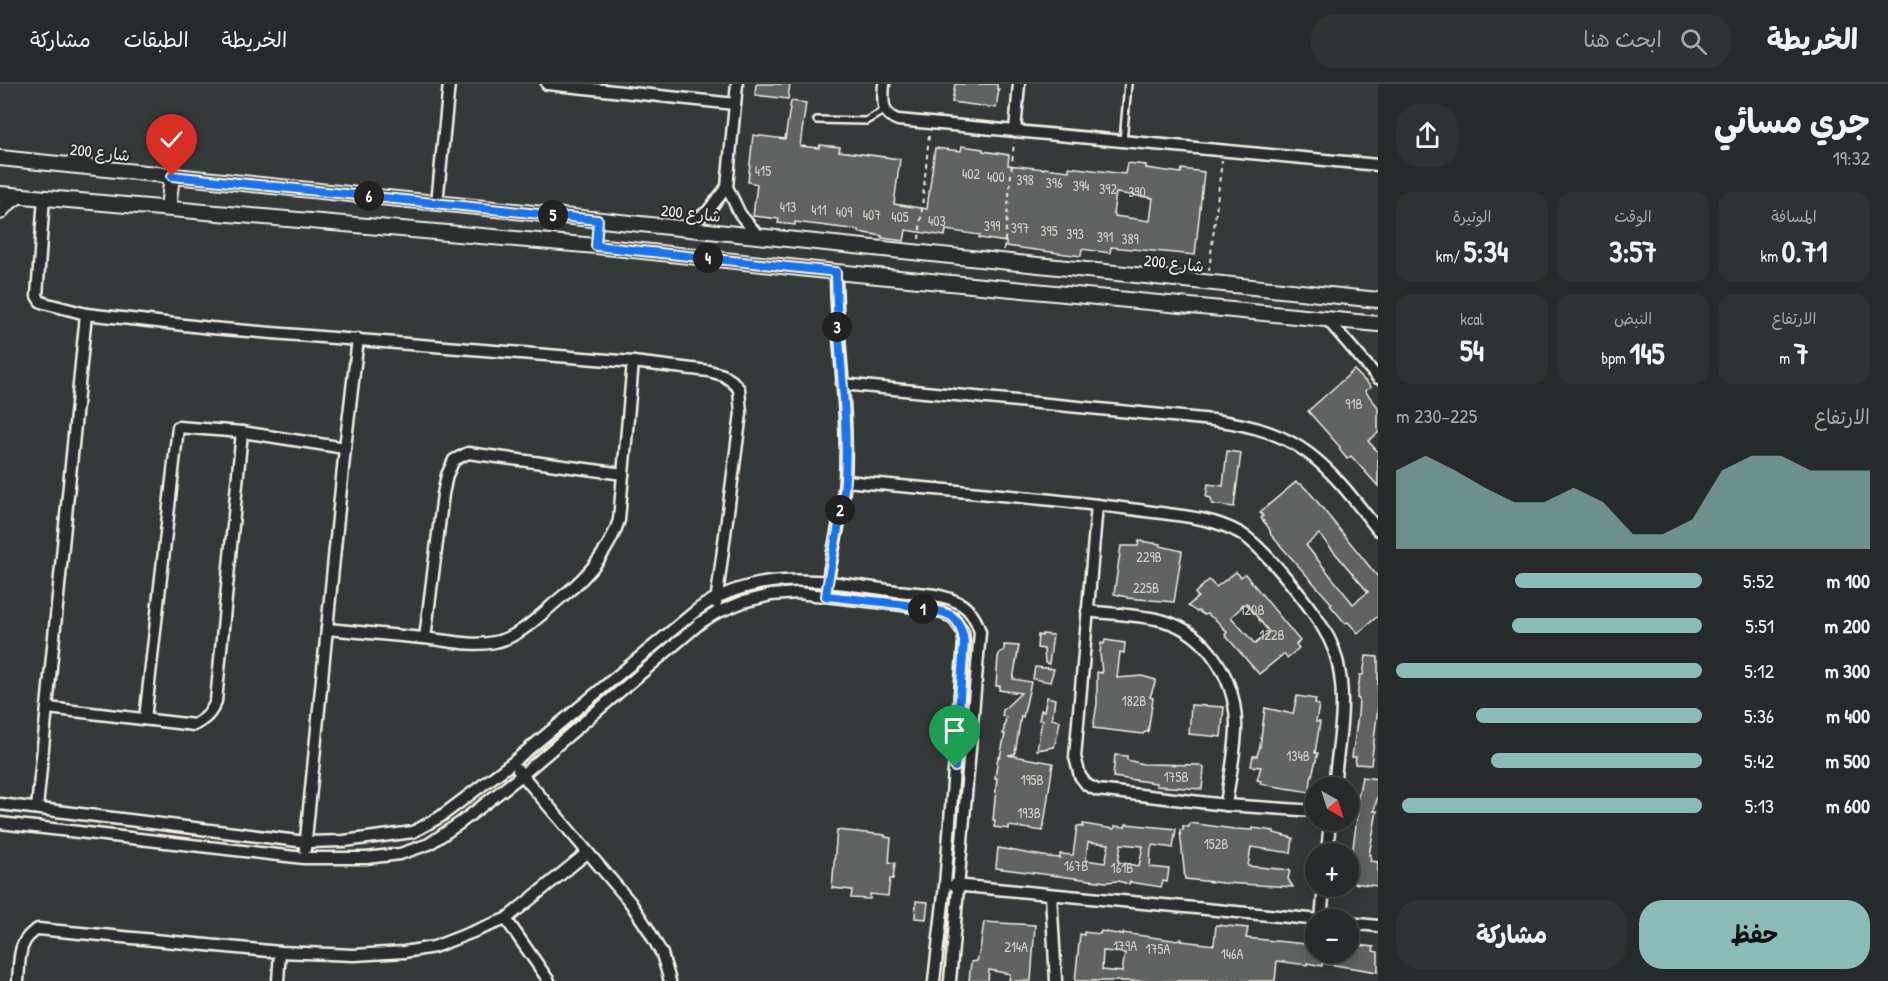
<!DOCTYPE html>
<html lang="ar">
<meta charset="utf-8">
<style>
:root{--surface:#282b2b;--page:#303333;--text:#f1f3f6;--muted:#a5a7a9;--line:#444747;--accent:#8bbbb9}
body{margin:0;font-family:"Patrick Hand","Playpen Sans Arabic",sans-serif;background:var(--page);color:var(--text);direction:rtl;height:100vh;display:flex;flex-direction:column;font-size:22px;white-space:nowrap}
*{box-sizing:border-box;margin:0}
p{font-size:20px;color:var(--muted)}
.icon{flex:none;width:33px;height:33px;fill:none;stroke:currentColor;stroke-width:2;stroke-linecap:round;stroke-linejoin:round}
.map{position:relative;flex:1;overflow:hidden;direction:ltr}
.sheet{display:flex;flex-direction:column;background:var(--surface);width:510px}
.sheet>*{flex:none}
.needle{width:39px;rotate:141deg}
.tools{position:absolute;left:1305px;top:693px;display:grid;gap:12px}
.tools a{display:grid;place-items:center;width:54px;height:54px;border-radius:50%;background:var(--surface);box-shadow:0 3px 15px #0003,0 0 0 2px var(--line);font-size:30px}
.pin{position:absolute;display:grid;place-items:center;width:51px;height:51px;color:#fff;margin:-62px -26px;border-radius:50% 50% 50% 0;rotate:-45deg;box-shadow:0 0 6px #0007}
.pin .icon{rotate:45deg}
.km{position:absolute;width:30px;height:30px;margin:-15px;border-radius:50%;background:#222;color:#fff;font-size:16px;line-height:30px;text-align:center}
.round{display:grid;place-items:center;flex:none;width:63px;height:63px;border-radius:24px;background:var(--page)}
.overview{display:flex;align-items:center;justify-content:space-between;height:102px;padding:0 18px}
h1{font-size:33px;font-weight:700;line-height:45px}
.figures{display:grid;grid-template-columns:repeat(3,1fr);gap:9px;height:102px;padding:6px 18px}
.figures div{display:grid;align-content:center;border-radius:15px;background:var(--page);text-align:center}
.figures b{font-size:30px;font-weight:700}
.figures small{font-size:16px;font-weight:400}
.figures p{font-size:16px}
.chart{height:168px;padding:12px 18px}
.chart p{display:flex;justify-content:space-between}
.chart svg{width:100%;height:108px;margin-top:6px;fill:var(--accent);opacity:.7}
.primary-button{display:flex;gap:12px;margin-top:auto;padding:12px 18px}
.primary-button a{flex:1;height:69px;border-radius:24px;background:var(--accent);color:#111;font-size:24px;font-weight:700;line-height:69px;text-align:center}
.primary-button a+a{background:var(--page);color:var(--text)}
ul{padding:0 18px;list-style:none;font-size:20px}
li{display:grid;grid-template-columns:96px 72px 1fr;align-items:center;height:45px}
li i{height:15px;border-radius:8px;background:var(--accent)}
header{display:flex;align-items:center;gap:36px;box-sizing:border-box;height:84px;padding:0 30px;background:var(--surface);border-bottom:2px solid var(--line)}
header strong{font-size:28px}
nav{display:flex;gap:33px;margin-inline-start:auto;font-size:21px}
.search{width:420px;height:54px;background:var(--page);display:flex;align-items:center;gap:15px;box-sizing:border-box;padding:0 21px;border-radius:24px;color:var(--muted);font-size:22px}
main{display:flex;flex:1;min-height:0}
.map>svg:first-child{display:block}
</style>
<header>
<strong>الخريطة</strong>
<div class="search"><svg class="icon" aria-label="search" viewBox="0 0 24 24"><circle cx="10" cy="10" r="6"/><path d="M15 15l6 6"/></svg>ابحث هنا</div>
<nav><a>الخريطة</a><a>الطبقات</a><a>مشاركة</a></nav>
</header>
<main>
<section class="sheet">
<div class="overview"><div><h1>جري مسائي</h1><p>19:32</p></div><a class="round"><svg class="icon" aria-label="share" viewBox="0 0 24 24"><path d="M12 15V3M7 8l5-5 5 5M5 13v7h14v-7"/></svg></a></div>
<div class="figures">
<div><p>المسافة</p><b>0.71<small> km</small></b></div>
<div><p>الوقت</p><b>3:57</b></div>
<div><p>الوتيرة</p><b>5:34<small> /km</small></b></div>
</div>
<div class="figures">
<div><p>الارتفاع</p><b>7<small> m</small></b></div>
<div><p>النبض</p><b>145<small> bpm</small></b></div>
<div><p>kcal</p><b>54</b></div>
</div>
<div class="chart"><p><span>الارتفاع</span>225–230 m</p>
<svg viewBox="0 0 160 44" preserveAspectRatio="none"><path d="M0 44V12L10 6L20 12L30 19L40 25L50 25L60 19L70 25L80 38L90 38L100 32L110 12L120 6L130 6L140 12L150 12L160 12V44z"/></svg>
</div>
<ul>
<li><b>100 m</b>5:52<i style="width:61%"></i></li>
<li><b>200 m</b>5:51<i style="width:62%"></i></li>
<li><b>300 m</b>5:12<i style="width:100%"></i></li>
<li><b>400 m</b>5:36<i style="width:74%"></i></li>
<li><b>500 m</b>5:42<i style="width:69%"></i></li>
<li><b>600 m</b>5:13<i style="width:98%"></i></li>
</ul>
<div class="primary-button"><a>حفظ</a><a>مشاركة</a></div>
</section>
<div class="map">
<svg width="1378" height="897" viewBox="0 0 1378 897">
<rect width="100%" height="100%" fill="#363939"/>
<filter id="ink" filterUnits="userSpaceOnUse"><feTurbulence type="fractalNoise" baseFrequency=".0167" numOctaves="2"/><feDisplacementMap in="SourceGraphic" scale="12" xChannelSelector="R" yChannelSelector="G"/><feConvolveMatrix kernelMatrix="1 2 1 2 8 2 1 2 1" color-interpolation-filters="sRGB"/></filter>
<g filter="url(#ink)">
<g fill="#616362" stroke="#f4f1e8" stroke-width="1.5" fill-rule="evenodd">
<path d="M756,0H790L788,15L755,11Z"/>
<path d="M955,0H997V5H999L996,24L952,18Z"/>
<path d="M791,17L806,19L800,62L819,64L820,61L840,63L839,67L900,75L894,120L927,125L935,64L961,67L962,62L983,65V67L1009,71L1008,81L1044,85V84L1069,87V83L1125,90L1127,79L1146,81V84L1181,89L1182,85L1204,88L1195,171L1111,163L1110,169L1082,165L1081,172L1006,162V158L979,154L980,151L946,146L945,152L906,146L904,157L882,154V152L859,148V146L795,138V141L778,139L779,135L753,132L757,100L748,98L753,51L785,55ZM1116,109L1153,114L1150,137L1115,132V130H1113Z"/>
<path d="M1354,286L1371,303L1365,307L1378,323V349L1368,357L1378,368V402L1351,372L1347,375L1339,365L1340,363L1308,327Z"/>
<path d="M1227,367L1241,369L1234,423L1212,420L1211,414L1206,413L1208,400L1223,402Z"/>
<path d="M1296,398L1299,400H1301L1311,410L1378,493V532L1358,549L1348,538L1345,539L1330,521L1332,520L1271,451L1269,444L1261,434L1263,432L1260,428ZM1319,450L1368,508L1353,520L1306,461Z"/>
<path d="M1139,457L1160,460V462L1182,467L1174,518L1127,514V513L1114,510L1121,462H1138Z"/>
<path d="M1236,488L1241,493L1245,490L1300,557L1296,560L1299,564L1287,574L1284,570L1259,590L1225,551L1227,548L1217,537L1207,530L1204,531L1198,527L1197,528L1188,522L1198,513L1195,509L1209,496L1216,503ZM1246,519L1269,548L1255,560L1231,533Z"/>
<path d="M1042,550L1053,551L1049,580L1045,579L1044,565L1037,564L1038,551L1042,552Z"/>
<path d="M1105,556L1125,559L1124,569L1120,568L1117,594L1142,592L1156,596L1150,613L1153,614L1148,648H1145L1143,650L1093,644L1097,620V588L1102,589L1100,569L1101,559L1104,560Z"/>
<path d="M1004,561L1019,562L1013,595L1031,598L1023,633L1021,632L1015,670L1008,671L1053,679L1043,747L1009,742V745L994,743L995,736H993L997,694H995L998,673H1000L1005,650H1003L1006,633L1002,632L1003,626L1021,609L999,606L1000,602H996L998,573L1000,568L1004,567Z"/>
<path d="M1366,572L1378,573V623L1371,681L1355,680L1356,673H1352L1358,631L1359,615L1357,614L1360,591H1363Z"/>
<path d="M1035,583L1054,585L1050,598L1033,595Z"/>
<path d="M1297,612L1316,615L1315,620L1319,621L1316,638H1320L1315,669H1318L1311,695L1310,708L1260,700L1261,697L1257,696L1261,683L1251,682L1253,672H1257L1260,662L1265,624L1293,630Z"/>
<path d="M1047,613L1055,615L1052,635L1060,637L1057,653L1054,663L1037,666L1042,636H1039L1041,626L1044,627Z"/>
<path d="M1191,621L1224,623L1221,653L1189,650Z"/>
<path d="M1115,671L1127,672V676L1143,680L1200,681L1204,684L1202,705L1156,702V699L1113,693Z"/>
<path d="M1362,693L1378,695V711L1374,727H1377L1369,771H1371L1370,777L1378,778V802L1352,799L1353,794L1349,793L1357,734L1359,718H1357Z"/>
<path d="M1190,739L1234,745L1253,746V744L1274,747V749L1293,754L1291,769L1251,763L1248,782L1290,786L1288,795L1293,803L1223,799L1185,795L1180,746H1183V742L1189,743Z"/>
<path d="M1083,740L1114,745L1115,742L1125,743L1126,740L1176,745L1173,764L1153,761L1151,764L1150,783L1169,785L1167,798L1163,797L1161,803L1130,798L1129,800L1118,797L1106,798L996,784L998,764L1049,773L1060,774V770L1073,771L1077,742L1083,743ZM1088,758L1109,760L1105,779L1086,776ZM1121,760L1143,762L1139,782L1118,778Z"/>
<path d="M837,746L885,751V753L891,754L889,778L895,779L893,795H890L888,812L870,810V815L851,814L852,806L832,804Z"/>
<path d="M916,817L928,818L926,835L915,834Z"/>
<path d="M984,838L1035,841L1031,897H1009L1010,890L989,886L988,897H969L971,878L977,877L980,866Z"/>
<path d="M1216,841L1248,844L1246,854L1316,861V868H1348V864L1358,866L1359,861L1374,863L1373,867L1378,868V888L1322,879V882L1307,879V881L1277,877L1275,897H1075L1080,850L1084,851V848L1100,850L1101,847L1123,851V849L1172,856L1182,855V857L1214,861ZM1103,867L1125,869L1122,888L1102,886Z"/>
</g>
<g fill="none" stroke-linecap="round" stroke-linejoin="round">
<defs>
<g id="service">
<path d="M817,36L866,37L885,26"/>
<path d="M1123,58L1128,0"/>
</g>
<g id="minor">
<path d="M547,0L735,20"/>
<path d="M737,0L727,103L740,130L759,153"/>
<path d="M884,0C883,15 880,30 898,36L1378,81"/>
<path d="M1015,47L1019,0"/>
<path d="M44,113L37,212L40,217L44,219L86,230"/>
<path d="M437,119L449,0"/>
<path d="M683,145L708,127L727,103"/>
<path d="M1327,235L1378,294"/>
<path d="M842,300L1213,336C1302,347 1326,379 1378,446"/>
<path d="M845,397C943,406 1041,413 1138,426C1171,431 1210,432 1240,449C1263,462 1309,520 1323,544C1332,558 1338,575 1340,591C1346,627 1337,667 1334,704"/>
<path d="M1097,421L1075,673L1080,692L1087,701L1097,706L1226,721L1316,727"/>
<path d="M827,504C831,467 843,431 845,395C849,325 836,257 836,188"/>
<path d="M1087,527C1109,530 1143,531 1164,537C1208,549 1235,596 1236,639C1237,661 1229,697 1226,721"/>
<path d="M327,545C359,548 391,551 423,554C446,556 471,563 495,558C521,553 543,528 563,512C588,492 609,468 619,436L633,278"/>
<path d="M425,554L443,410L447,391L454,376L468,369L623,390"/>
<path d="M48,624L194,641C206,635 211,629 216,617L242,348"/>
<path d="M145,635L178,343L242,348L345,364"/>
<path d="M518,686L630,818L648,845L662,870L670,897"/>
<path d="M0,720L306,758L344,757L413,748L440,733L512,679L692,530C711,514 733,505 758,500C804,491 850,501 896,507C915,509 938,509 955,517C969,523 976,534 980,548L950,897"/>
<path d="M37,724L86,230L211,244L633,278L709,287L723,291L732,297L739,305L741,329L716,519"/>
<path d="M0,739L304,774H366L400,770L429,760L460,739L522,691L700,539L716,529L743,518L771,511L798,509L902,521L939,527L953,534L963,548L964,558L945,801L934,897"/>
<path d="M305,765L345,364L358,255"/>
<path d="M1327,770L1330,736"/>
<path d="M954,801L1320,836"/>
<path d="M1051,811L1056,897"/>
<path d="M506,835L549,897"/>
<path d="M1321,836L1324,802"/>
<path d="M1348,839L1378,842"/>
<path d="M18,897C20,876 17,856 38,845L280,868L354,871L404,868L434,863L506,835L587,769"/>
<path d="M278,897L280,868"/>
</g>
<g id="tertiary">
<path d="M0,74L1378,216"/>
<path d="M0,110L596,162L836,188L1378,240"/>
<path d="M168,124L172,92"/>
<path d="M0,128L6,121L18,112"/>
</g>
</defs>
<use href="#service" stroke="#f4f1e8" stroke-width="10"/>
<use href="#minor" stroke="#f4f1e8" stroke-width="15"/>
<use href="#tertiary" stroke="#f4f1e8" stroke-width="18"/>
<g stroke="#f4f1e8" stroke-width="2" stroke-dasharray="4.5 4.5" stroke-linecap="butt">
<path d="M919,155L929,51"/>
<path d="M1004,166L1014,58"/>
<path d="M1209,187L1222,76"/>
</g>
<use href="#service" stroke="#2a2d2e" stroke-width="5"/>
<use href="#minor" stroke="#2a2d2e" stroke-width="10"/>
<use href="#tertiary" stroke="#2a2d2e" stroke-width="14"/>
</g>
</g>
<g fill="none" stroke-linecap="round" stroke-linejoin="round" filter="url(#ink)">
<defs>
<path id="route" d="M172,92L598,136L596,162L836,188C836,257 849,325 845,394C843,433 831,473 826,512C850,515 937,521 953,533C961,540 963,549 964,558L955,683"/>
</defs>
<use href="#route" stroke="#fff" stroke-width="12"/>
<use href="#route" stroke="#1a73e8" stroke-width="8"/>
</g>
<g text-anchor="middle" stroke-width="4.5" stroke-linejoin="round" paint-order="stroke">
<g font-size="14" fill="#cfcec6">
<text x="763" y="92">415</text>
<text x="971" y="95">402</text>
<text x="996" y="98">400</text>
<text x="1025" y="101">398</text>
<text x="1054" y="104">396</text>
<text x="1081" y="107">394</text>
<text x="1108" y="110">392</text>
<text x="1137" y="113">390</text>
<text x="788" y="128">413</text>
<text x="819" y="131">411</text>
<text x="844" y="133">409</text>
<text x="872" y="136">407</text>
<text x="900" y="138">405</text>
<text x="937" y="142">403</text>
<text x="992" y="147">399</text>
<text x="1020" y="149">397</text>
<text x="1049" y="152">395</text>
<text x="1075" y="155">393</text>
<text x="1105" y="158">391</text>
<text x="1130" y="160">389</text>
<text x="1354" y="325">91B</text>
<text x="1149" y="478">229B</text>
<text x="1146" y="509">225B</text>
<text x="1252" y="531">120B</text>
<text x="1272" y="556">122B</text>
<text x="1134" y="622">182B</text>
<text x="1298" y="677">134B</text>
<text x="1176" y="698">175B</text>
<text x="1032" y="701">195B</text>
<text x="1029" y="734">193B</text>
<text x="1216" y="765">152B</text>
<text x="1076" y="787">167B</text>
<text x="1122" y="789">161B</text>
<text x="1125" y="867">179A</text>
<text x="1016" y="868">214A</text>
<text x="1158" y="870">175A</text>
<text x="1232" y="875">146A</text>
</g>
<g font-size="16" fill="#f4f1e8" stroke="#2a2d2e">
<text transform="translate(100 68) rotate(6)" y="6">شارع 200</text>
<text transform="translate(691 129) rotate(6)" y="6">شارع 200</text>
<text transform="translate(1174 179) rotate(6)" y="6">شارع 200</text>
</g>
</g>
</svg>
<div class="tools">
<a><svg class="needle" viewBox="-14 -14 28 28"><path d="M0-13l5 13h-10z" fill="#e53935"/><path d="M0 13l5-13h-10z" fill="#a5a7a9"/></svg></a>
<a>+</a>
<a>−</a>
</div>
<div class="pin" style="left:955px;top:683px;background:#1e9e55"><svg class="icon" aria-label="arrive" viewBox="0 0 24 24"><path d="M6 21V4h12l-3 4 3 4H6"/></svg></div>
<div class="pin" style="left:172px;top:92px;background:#d93025"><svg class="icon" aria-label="check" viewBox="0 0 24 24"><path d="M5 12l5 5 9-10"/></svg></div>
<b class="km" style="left:923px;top:525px">1</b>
<b class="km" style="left:840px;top:426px">2</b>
<b class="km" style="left:837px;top:243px">3</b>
<b class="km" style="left:708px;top:174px">4</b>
<b class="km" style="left:553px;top:131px">5</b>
<b class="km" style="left:369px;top:112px">6</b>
</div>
</main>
